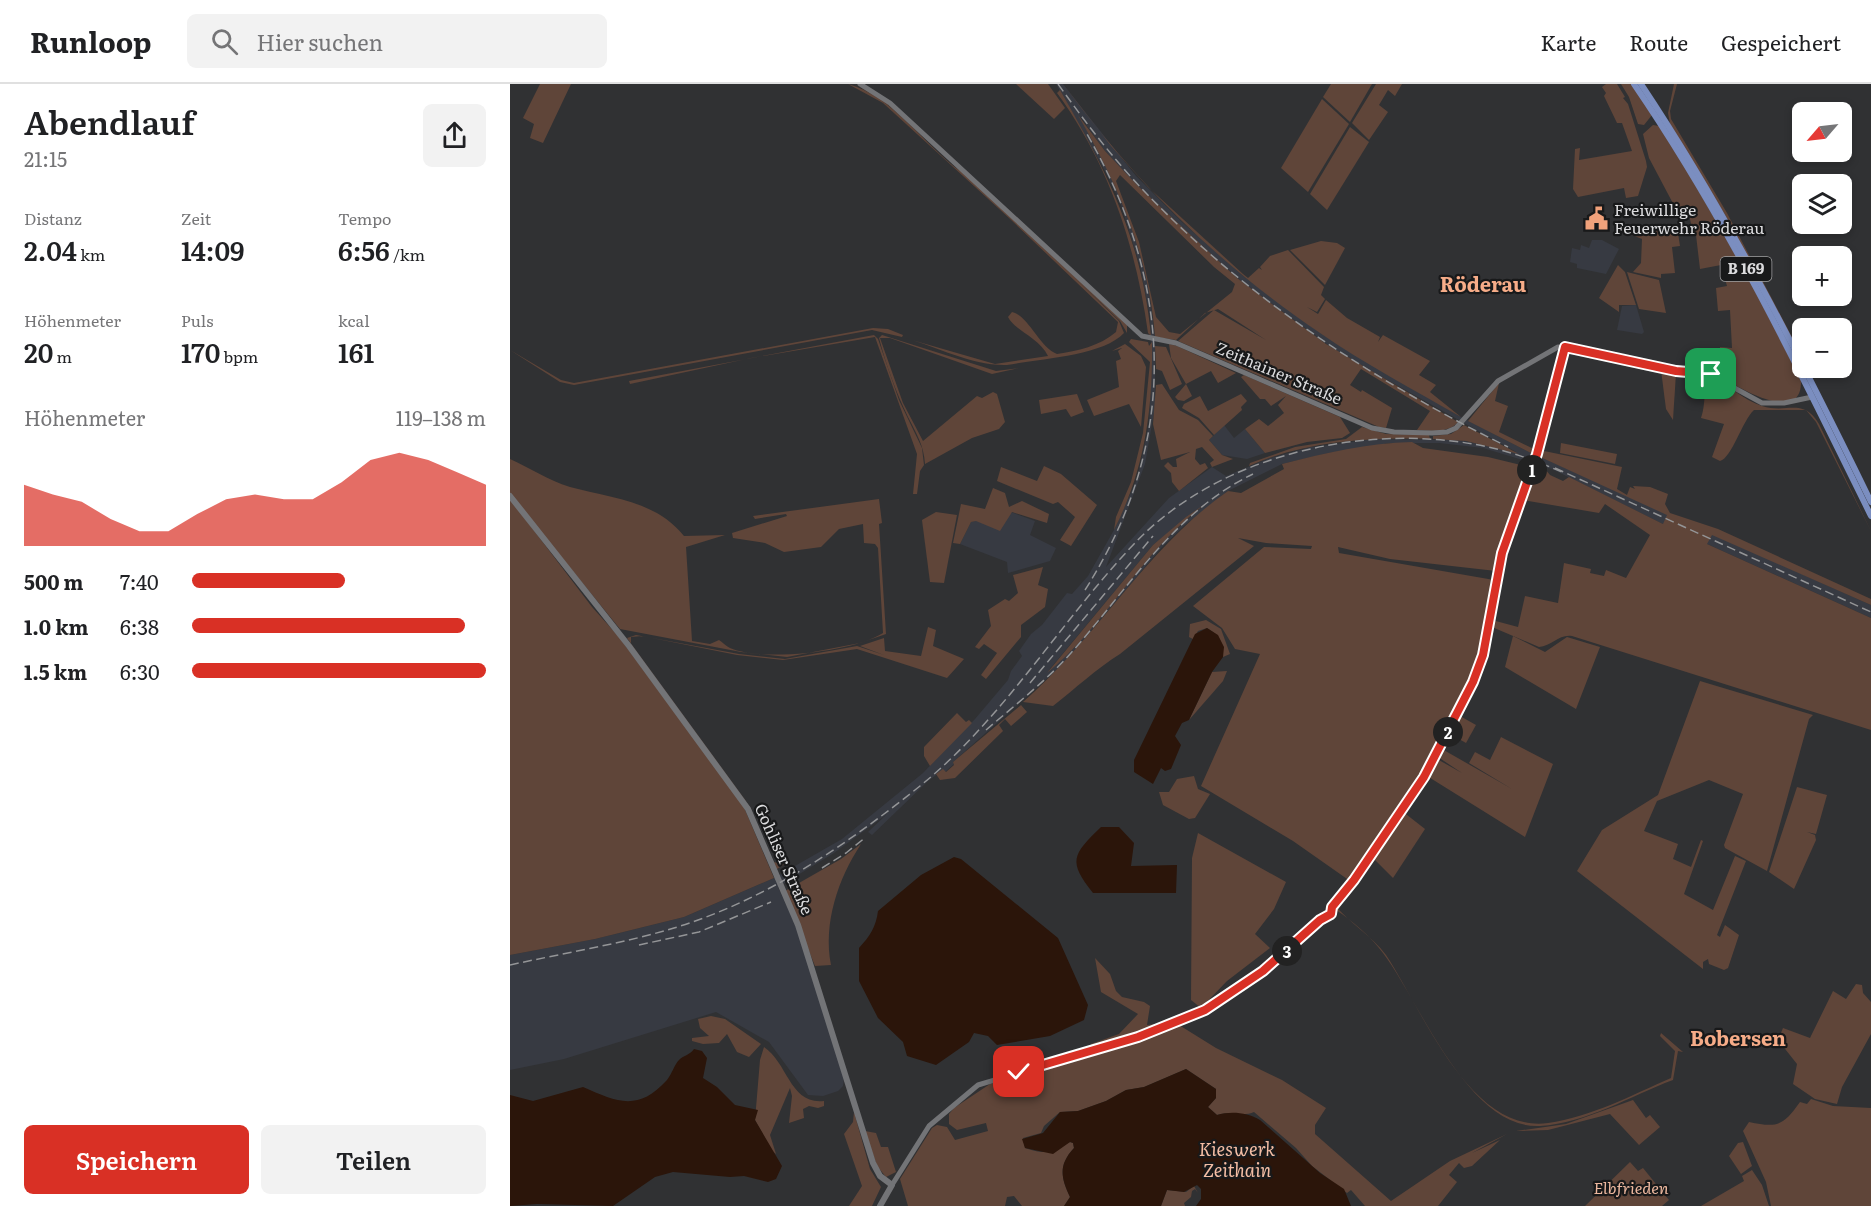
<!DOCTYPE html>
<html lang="de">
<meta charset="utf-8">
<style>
:root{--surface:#fff;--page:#f2f2f2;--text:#202124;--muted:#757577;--line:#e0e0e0;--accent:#d93025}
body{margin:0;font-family:Literata,serif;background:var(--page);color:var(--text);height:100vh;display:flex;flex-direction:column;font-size:22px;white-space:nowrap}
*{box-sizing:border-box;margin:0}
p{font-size:20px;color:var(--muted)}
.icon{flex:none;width:33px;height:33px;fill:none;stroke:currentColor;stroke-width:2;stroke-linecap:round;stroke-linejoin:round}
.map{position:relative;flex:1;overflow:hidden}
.sheet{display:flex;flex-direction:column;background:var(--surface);width:510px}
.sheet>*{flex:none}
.needle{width:39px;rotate:242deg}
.tools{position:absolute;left:1282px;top:18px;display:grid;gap:12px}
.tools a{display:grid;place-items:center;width:60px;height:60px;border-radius:9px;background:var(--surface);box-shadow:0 3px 9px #0003;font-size:30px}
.pin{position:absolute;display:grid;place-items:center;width:51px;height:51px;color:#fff;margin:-26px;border-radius:12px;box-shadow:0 3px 9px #0006}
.km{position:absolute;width:30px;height:30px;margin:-15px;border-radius:50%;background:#222;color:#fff;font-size:16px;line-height:30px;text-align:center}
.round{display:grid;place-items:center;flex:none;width:63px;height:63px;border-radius:9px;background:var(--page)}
.head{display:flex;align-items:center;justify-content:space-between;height:102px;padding:0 24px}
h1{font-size:33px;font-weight:600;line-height:45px}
.stats{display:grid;grid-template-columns:repeat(3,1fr);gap:9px;height:102px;padding:6px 24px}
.stats div{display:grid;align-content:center}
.stats b{font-size:26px;font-weight:600}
.stats small{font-size:16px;font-weight:400}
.stats p{font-size:16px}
.chart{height:168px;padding:12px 24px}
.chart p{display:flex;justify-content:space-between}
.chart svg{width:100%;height:108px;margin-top:6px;fill:var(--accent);opacity:.7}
.action{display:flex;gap:12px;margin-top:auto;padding:12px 24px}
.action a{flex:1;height:69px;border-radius:9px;background:var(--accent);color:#fff;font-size:24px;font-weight:600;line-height:69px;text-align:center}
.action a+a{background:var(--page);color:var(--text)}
ul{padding:0 24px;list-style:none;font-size:20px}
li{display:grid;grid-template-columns:96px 72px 1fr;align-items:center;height:45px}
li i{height:15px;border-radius:8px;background:var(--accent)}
header{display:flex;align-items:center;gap:36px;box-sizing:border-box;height:84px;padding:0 30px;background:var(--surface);border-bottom:2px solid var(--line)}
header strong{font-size:28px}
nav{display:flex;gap:33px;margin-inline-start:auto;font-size:21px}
.search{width:420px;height:54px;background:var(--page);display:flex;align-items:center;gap:15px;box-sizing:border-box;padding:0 21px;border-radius:9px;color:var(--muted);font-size:22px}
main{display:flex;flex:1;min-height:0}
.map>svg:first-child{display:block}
</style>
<header>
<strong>Runloop</strong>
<div class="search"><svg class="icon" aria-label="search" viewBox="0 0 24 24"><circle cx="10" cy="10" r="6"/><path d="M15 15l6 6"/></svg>Hier suchen</div>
<nav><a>Karte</a><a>Route</a><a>Gespeichert</a></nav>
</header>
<main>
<section class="sheet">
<div class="head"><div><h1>Abendlauf</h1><p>21:15</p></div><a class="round"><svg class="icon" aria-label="share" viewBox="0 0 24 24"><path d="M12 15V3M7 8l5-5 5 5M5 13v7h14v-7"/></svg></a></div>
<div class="stats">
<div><p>Distanz</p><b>2.04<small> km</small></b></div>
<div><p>Zeit</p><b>14:09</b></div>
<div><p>Tempo</p><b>6:56<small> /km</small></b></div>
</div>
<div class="stats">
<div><p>Höhenmeter</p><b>20<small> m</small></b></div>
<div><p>Puls</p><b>170<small> bpm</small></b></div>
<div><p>kcal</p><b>161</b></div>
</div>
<div class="chart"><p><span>Höhenmeter</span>119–138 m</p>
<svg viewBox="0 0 160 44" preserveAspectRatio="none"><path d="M0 44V19L10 23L20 26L30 33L40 38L50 38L60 31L70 25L80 23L90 25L100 25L110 18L120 9L130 6L140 9L150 14L160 19V44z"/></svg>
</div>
<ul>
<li><b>500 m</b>7:40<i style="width:52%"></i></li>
<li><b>1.0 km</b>6:38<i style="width:93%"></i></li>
<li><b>1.5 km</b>6:30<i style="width:100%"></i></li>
</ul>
<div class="action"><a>Speichern</a><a>Teilen</a></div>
</section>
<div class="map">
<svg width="1361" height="1122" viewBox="0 0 1361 1122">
<rect width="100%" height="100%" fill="#303133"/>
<g fill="#373a42" fill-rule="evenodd">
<path d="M546,0H553L626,92L673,139L732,191L809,248L951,333L1015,366L1361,521V534L1153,440L1042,385L973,364L929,359H880L819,369L772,380L718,407L675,441L652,463L552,581L443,678L444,680L435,688L433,686L418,697L362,751L358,748L377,730L324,769L268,803L289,849L334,994L333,1002L328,1007L313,1012L298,1011L259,958L206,928L54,975L0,986V871L85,855L174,833L264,794L332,755L413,689L465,635L498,596L501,587L512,572L509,567L521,550L532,541L557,509L562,510L578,492L604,446L627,395L639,340L642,281L640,233L630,182L610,118L596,89ZM569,31L595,67L635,111L732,198L829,269L1006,368L950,356L865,355L801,363L760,374L716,392L702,383L659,414L596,483L635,380L645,323V253L638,199L624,148L606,101ZM689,425L655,455L564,564L539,586L643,461Z"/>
<path d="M1082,156H1092L1109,165L1096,190L1067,184V180L1060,178L1062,164L1070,166L1071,161L1079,164Z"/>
<path d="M1126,221L1134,248L1132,250L1107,246L1112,222Z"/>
<path d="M714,341L724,354L735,345L755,369L737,375L712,371L699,356Z"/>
<path d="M501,428L525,437L520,451L546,464L540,477L498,489L497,478L450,460L461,438Z"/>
</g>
<g fill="#5f4539" fill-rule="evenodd">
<path d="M30,0H61L33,59L20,54L24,40L13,34Z"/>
<path d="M338,0C384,13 413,60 450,87C422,56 382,19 344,0L371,13L617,241V249L610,237L567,196L609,237L614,249C593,272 528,275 497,281C461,282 429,263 395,254L485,280L538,272C529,253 505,247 498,233L502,228C519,232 529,263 547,270C567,267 590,262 606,248L608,238L499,134L373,19Z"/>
<path d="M506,0H538L555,24L544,35Z"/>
<path d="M553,0L601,62L638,103L733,190L738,194L749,184L752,186L750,183L760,172L778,166L814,203L811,211L815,215L807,228L797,223L808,230L816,216L837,234L870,253L868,258L873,251L920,277L909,291L926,301L920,308L951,333C904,306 855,280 810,249C708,180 626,99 553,0Z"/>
<path d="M821,0H862L840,38L813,13Z"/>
<path d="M866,0H892L885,12L878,6L869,21L878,28L859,56L842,39Z"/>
<path d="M1096,0H1107L1115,13L1113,14L1118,20L1136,77L1137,83L1128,112L1116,114L1114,104L1068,113L1063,105L1065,65L1070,64L1069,76L1122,67L1112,39H1107L1094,12L1096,9L1092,3Z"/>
<path d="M1111,0H1122L1142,31L1134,41L1128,40L1119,13Z"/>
<path d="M1164,0H1167L1160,27L1161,35L1217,129L1293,274V280L1215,131L1160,40L1158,29Z"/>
<path d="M550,6C597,88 632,156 641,252L638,249C626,163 599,80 547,9Z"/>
<path d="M812,15L839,40L798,108L771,84Z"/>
<path d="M568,31L595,67L627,101L727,194L816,260L948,338C939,349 921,347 907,346L920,327L851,285L840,301L851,308L852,306L882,324L876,344L869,343L668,257L704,226L756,256L708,225L695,229L666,256L645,253C639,172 608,101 568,31ZM610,91L704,183L725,200L722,208L670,250L659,248L646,233L629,158L606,97Z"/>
<path d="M1143,41L1149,42L1162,60L1239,195L1291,296C1293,346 1220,298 1204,289V285H1208L1210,263L1222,264L1220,226L1208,227L1206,204L1217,202L1211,181L1190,185L1186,151L1183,150L1178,125L1167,127L1139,74L1133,50Z"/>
<path d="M840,43L859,58L817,126L800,110Z"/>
<path d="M1125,141L1153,143V149H1168L1170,162L1162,163L1165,189L1151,190V194L1123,188L1131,179L1132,155L1122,151Z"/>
<path d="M811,157L827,159L835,164L815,201L780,166Z"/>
<path d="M1108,181L1115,188L1126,221H1109V228L1089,214Z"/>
<path d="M1117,188L1149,196L1156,229L1129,225Z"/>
<path d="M363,244L378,245L393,251L392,253L362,246L64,301L50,298L0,266L51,296L64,299Z"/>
<path d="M364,251L368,255L389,316L412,364L414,381L410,387L407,410H403L407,370L365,253L241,274L120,300L119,297Z"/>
<path d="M372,251L486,287L509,284L482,290L380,254H370L393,319L413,357L467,312L472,314L483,308L487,310L495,338L489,345L462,354L415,380C414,361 406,349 398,333C386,308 376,281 369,254Z"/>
<path d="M621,255L638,258L639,262L642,258C643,325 635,385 604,446L606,433L621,398L633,349L640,278L619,258Z"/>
<path d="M615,260L631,272L636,283L631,343L619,320L584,332L577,316L609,303L606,277L611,275L608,267L612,264L602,267Z"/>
<path d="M659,260L667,262L726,289L708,299L701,287L676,300L682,312L674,317L668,316L665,313L676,300L661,274Z"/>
<path d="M645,262L656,263L672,300L660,306L652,287L646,285Z"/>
<path d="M1151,286L1166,289L1163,336L1156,325Z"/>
<path d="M734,291L830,333L840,349L832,354L797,358L755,369L735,345L749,335L758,342L774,329L768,321L776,312L761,322L755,315H750L731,293Z"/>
<path d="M1199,292C1218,300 1233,316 1252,322C1277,330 1293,313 1309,340L1361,447L1306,338L1296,326H1244C1232,337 1222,374 1210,377L1202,373L1214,340L1191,334C1196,320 1193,306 1199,292Z"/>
<path d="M989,299L985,317L998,322L989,348L1026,366L1025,371L958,337Z"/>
<path d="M652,300L669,326L688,336L703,352L699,356L712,371L723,375L702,383L700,379L704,376L692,363L686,365L685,375L690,381L695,379L698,384L669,407L662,398L661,389L654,382L658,378L663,383H667L666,375L680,368L651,376L643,340L646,301Z"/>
<path d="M567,310L574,328L561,333L556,325L531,330L529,316Z"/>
<path d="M731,310L737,317L731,323L732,326L704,351L689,334L672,324L674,320L690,312L698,327Z"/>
<path d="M954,341L1009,370L956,357L923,355V352L941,350Z"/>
<path d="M852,343L876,350L919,351L920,355C861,353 795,357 739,382L740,379L785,363L836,355Z"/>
<path d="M902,358L913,364L978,373L1019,383L986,487L880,475L828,463L829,469L984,496C977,536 971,578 953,615C922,679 880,739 840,797L783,757L691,702L750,570L725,565L712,544L683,522L754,463L801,465L802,462L756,459L728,454L744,462L610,570C586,585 566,604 543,622L513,618C588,553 636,464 718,407L731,409L774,385L772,380C815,369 858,359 902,358Z"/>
<path d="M1051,359L1107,370L1105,380L1050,369Z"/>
<path d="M1034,367L1112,383L1107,405L1117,411L1120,403L1125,405L1123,402L1140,403L1158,410L1155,420L1160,429L1208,445L1361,515V521L1202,451L1197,460L1361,534V646L1062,552C1049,550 1042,562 1029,563L982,543V536L1008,543L1015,512L1048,519L1054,479L1081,485L1080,489L1094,492L1096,486L1116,494L1140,451L1095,420L1089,429L1013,416L1025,384L1035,385L1040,391L1053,397L1059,393L1153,440L1157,431L1028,372H1032Z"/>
<path d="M0,375C20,384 38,396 60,403C100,414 145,416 174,452L215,451L176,463L182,557L200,560L209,556C212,558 216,562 220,564C252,578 344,568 373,549L368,464L365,460L354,459L353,440L329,445L311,463L274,468L255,459L223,454L222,449L277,432L276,430L245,435L243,432L369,415L372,439L369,440L376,550L350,559L277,573L231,568L110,545L0,410Z"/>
<path d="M534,382L551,390L587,421L561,462L550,456L565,433L548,418L543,420L487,397L491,383L527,397Z"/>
<path d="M483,404L495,409L499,423L512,417L539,430L537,439L502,428L490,447L466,437L461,438L450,460L443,459L451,420L475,425Z"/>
<path d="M0,415L82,523L109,553L233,721L264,794L174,833L85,855L0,871Z"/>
<path d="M698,418C632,466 597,540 537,589L643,461L676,433Z"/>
<path d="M426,428L447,431L434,499L420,498L412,436Z"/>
<path d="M533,483L528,501L538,505L535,523L511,541V553L476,595L471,591L487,569L474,560L469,565L465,563L481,542L478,526L495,515L499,517L508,509L503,491Z"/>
<path d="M696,536L711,545L720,570L713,573C711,558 712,553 697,544L688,547L683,555L679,553L680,540Z"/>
<path d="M418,543L426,546L423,562L454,575L437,594L347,565L273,576L227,571L132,552L121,553V560L240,723L263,778L275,780L267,785L264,784L236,717L117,554L126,551L229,570L275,575L347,562L374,571L350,562L374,554L375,567L411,572Z"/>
<path d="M1003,552L1035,568L1057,553L1090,563L1066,625L995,583Z"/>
<path d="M717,587L713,597L679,636L702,588Z"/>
<path d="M1190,597L1303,631L1299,635L1257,787L1215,764L1214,761L1233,710L1199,696L1147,717L1134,747L1168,760L1163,775L1181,783L1191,756L1193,757L1174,810L1203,826L1225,772L1236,777L1207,851L1210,853L1215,841L1229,851L1218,884L1214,886L1199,880L1198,875L1193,878V885L1067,787L1092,746L1148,711Z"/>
<path d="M511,621L517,628L501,642L495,635L489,641L493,647L445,694L430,696L426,690L433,685L436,688L444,681L443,678Z"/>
<path d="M447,629L456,638L459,636L462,639L420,682L414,672V663Z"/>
<path d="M950,632L966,641L956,659L940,650Z"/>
<path d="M991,653L1043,680L1015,753L917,692L927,675L952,689L928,673L932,665L1002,705L959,679L965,668L980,676Z"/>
<path d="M684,692L688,705L700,710L685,734L679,735L653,721L649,708H659L667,695Z"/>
<path d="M1287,703L1317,711L1306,750L1297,748L1305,751L1306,756L1284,805L1259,788Z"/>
<path d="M892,727L915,745L883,794L862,773Z"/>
<path d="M688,749L776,798L764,825L745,850L760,864L717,897L691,924L681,916L682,774Z"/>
<path d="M351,760C328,795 313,839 321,881L305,882L275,807L331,775Z"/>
<path d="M825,821C838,838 862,852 876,871C911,923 959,1050 1038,1039C1081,1033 1122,1011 1161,994L1165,967L1150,952L1151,949L1173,968L1168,967L1163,996C1120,1012 1077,1039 1030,1042C958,1046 909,916 873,869C860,852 844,838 826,826Z"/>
<path d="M585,874L600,890L606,907L612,913L634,918L640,922L637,941L646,940L651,947L669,941L706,964L772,996L816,1024L805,1041V1050L881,1117L940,1077L997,1050L962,1069L990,1056L962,1082L954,1084L949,1079L939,1091L947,1098L928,1122H855L841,1106L837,1109L802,1082L786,1064L744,1028C734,1033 719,1027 707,1031L698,1023L706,1014V1005L676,985L634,1003L616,1006L596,1017L568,1027L550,1028L534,1042L531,1049L513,1054L515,1064C536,1071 540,1069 560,1058L563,1059L564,1064C548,1081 551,1094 560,1113L554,1122H512L504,1112L497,1113L495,1122H398L390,1095L422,1044L427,1041L437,1043L445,1056L478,1047L476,1039L447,1046L439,1040V1030L444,1024L480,1000L580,970L581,960L609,950L628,930L591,908Z"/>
<path d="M1346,900L1352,901L1353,909L1361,918V950L1332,1003L1327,1020L1305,1015L1283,1000L1287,980L1268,956L1273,944L1300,954L1323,907L1336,915Z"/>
<path d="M201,932L215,935L251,960L239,973L227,968L217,950L209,959L193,960L182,957V954L199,952L190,944L188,935Z"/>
<path d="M254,963C278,979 280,1021 314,1017V1022L308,1024L299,1022L293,1025L294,1034L279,1039L282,1012L280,1004L260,1051L266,1070L262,1067L245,1036L250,976Z"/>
<path d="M1301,1015L1323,1022L1361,1024V1122H1261L1256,1098L1233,1047L1239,1038C1267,1044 1273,1042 1290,1018L1297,1020Z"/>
<path d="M1123,1016L1136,1034L1140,1031L1150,1043L1129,1061L1100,1030L1038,1046L1006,1047L1056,1040Z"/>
<path d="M344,1028L360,1085L371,1103L362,1122H339L352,1102L334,1050L343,1038Z"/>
<path d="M355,1047L366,1049L371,1063H378L386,1088L376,1093L367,1082Z"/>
<path d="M1233,1058L1242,1082L1231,1090L1219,1072L1228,1059Z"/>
<path d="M1120,1078L1128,1087L1133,1084L1159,1116L1152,1122H1075Z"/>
<path d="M1242,1086L1252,1101L1259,1122H1191L1234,1097L1232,1092Z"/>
<path d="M684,1102L688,1109L685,1105L682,1107L681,1113L674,1119L675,1122H651L657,1106L676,1108Z"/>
</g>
<g fill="#2b150a">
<path d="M697,544L708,551L714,563L713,573L702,588L679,636L672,639L665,652L671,661L661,685L655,687L651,684L643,700L624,688V676L685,550Z"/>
<path d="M591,743H609L624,759L621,782L667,781L666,809H583C558,777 562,771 591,743Z"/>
<path d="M444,773L451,775L548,854L578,921L574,936L540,952L487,961L478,952L464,949L459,958L426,981L397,972L393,958L368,934L349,897V864C360,852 366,843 368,827L411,791Z"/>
<path d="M184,965L192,967L197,974L193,994L207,1003L225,1021L248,1026L245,1036L272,1082L266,1095L258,1098L234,1092L220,1093L163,1088L145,1093L103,1122L27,1120L0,1122V1011L23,1017L73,1003C107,1018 128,1028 157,996C162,990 164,981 169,976C174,971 180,971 184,965Z"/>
<path d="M676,985L706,1005V1014L698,1023L707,1031C720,1027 737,1028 750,1036L810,1089L834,1105L841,1122H686L691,1115V1105L687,1101L674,1108L657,1106L651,1122H554L560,1113C551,1094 548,1081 564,1064L563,1059L560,1058L543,1070L515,1064L512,1055L533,1049L550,1028L568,1027L596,1017L616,1006L634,1003Z"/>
</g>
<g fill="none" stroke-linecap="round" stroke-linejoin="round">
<g stroke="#737477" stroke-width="5">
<path d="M350,0L380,19L632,252L666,259L862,344L884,348L922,349L937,348L946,344L988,297L1048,263L1165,287L1197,289L1252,319H1274L1302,313"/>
<path d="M382,1101L419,1042L468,1001L628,953L695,926L753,887L810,836L821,830L822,823L844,796L914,693L966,592L973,571L992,469L1027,370L1055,263"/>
</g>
<path stroke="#737477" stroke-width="6" d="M0,412L119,562L238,725L288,841L363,1079L370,1092L382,1101L370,1122"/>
<g stroke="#7b8ec0" stroke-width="6">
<path d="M1124,0C1217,136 1289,285 1361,432"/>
<path d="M1131,0C1219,132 1291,275 1361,418"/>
</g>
<g stroke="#949597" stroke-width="1.5" stroke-dasharray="9 4.5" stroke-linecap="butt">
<path d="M548,0C571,32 594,63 621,93C725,207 860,295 998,363"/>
<path d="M1045,384L1361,528"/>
<path d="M575,506C670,357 664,202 577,50"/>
<path d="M520,599L643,452"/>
<path d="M476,646C505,621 536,597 561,569C618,505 664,428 743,390"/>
<path d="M312,784L336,769L356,753"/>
<path d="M129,861L189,848L261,818"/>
<path d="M0,881C54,869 111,860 164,844C256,816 335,762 410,702C494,634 550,538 624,460C706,373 847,340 963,360C994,365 1024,376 1052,388"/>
</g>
</g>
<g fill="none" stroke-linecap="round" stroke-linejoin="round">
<defs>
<path id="route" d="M509,988L628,953L695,926L753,887L810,836L821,830L822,823L844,796L914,693L963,598L973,571L992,469L1027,370L1055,263L1166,287L1201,290"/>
</defs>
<use href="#route" stroke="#fff" stroke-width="12"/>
<use href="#route" stroke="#d93025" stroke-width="8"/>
</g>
<defs>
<symbol id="civic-bare" viewBox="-9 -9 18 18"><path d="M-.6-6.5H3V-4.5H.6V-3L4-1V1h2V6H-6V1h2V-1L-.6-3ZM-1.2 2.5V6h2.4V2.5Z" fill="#f1a27b" stroke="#18191a" stroke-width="2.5" paint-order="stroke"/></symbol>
</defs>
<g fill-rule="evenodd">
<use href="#civic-bare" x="1070" y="118" width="33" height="33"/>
</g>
<g text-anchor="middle" stroke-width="4.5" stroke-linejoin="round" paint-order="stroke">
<rect fill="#18191a" stroke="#a0a1a2" stroke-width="1.5" x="1210.5" y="173" width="51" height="24" rx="4.5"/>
<g font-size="15" font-weight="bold" fill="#dbdbdd">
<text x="1236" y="190">B 169</text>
</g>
<g font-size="16" fill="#dbdbdd" stroke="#18191a" text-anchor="start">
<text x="1104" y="132">Freiwillige<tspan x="1104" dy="18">Feuerwehr Röderau</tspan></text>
</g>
<g font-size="16" fill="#dbdbdd" stroke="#18191a">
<text transform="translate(769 289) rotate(23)" y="6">Zeithainer Straße</text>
<text transform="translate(274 775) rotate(66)" y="6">Gohliser Straße</text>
</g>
<g font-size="16" font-style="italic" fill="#edb89f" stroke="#18191a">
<text x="1121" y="1110">Elbfrieden</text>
</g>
<g font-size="18" font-style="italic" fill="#f3bda4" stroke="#18191a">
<text x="727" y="1072">Kieswerk<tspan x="727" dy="21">Zeithain</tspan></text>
</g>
<g font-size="20" font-weight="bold" fill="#f6ac88" stroke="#18191a">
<text x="973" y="208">Röderau</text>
<text x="1228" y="962">Bobersen</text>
</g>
</g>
</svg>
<div class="tools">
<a><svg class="needle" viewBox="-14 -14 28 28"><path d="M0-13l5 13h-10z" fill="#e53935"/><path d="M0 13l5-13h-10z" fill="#757577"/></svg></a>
<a><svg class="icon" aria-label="layers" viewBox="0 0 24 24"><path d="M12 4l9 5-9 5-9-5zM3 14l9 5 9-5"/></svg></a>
<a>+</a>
<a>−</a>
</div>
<div class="pin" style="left:1201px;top:290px;background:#1e9e55"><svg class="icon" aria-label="arrive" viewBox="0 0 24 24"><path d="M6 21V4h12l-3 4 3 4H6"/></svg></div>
<div class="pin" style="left:509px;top:988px;background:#d93025"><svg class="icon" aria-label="check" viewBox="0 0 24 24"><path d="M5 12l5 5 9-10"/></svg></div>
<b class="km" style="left:1022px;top:386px">1</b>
<b class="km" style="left:938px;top:648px">2</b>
<b class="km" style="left:777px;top:867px">3</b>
</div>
</main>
